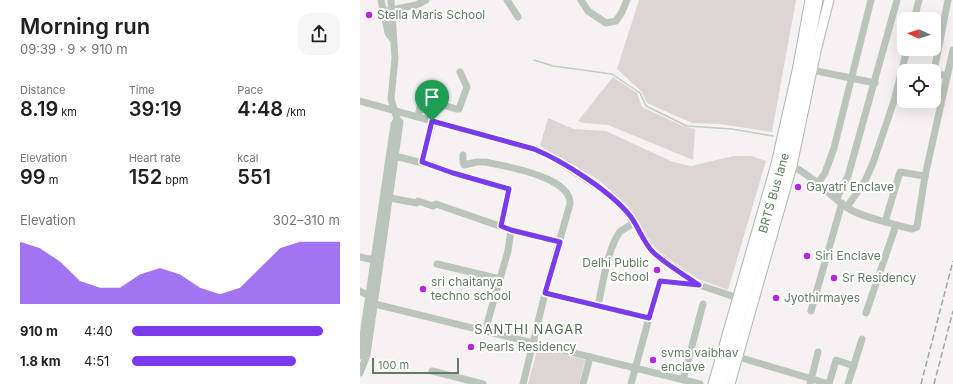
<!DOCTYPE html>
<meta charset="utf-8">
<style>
:root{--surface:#fff;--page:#f6f6f6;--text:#202124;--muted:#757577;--accent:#7c3aed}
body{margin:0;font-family:Inter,sans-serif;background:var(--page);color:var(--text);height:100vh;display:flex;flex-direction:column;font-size:15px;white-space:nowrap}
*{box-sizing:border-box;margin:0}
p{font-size:13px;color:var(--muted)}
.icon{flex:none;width:22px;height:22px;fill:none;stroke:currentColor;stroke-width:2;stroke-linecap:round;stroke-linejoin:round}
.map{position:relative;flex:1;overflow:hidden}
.sheet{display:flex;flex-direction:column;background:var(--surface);width:360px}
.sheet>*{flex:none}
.needle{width:26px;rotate:273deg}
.buttons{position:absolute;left:537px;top:12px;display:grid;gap:8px}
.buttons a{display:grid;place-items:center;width:44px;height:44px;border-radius:8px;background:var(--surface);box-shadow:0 4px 16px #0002;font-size:20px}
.scale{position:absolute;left:12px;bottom:10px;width:87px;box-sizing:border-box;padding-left:4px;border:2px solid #617d61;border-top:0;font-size:11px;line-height:14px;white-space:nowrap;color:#617d61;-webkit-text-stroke:3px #fff;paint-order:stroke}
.pin{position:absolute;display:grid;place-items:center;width:34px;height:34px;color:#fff;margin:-41px -17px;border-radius:50% 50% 50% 0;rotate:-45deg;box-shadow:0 0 4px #0007}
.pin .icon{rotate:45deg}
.round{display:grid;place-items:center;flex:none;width:42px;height:42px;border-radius:12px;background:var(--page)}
.overview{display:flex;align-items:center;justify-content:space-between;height:68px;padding:0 20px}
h1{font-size:22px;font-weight:600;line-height:30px}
.figures{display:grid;grid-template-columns:repeat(3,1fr);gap:6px;height:68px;padding:4px 20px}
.figures div{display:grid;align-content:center}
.figures b{font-size:20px;font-weight:600}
.figures small{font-size:11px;font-weight:400}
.figures p{font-size:11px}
.chart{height:112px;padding:8px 20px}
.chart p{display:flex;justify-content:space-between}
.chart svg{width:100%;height:72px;margin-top:4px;fill:var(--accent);opacity:.7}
ul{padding:0 20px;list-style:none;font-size:13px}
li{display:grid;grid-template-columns:64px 48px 1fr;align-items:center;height:30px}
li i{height:10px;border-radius:5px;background:var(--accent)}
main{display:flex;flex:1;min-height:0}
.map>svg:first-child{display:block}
</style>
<main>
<section class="sheet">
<div class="overview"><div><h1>Morning run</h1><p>09:39 · 9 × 910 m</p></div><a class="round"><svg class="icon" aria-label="share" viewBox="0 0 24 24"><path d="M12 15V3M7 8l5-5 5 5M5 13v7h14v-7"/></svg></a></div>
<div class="figures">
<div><p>Distance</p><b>8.19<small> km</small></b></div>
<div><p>Time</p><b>39:19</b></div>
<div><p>Pace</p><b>4:48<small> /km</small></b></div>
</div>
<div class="figures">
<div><p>Elevation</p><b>99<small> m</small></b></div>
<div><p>Heart rate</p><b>152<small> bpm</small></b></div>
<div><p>kcal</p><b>551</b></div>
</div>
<div class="chart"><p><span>Elevation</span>302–310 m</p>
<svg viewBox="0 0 160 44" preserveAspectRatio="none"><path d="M0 44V6L10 10L20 18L30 30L40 34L50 34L60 26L70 22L80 26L90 34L100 38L110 34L120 22L130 10L140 6L150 6L160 6V44z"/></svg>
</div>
<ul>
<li><b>910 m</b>4:40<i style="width:92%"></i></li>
<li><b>1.8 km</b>4:51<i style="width:79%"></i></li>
</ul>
</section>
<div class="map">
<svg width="593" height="384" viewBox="0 0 593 384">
<rect width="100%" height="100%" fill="#f6f2f4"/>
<g fill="#ddd5d3">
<path d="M279,0H436L412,132L360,124L332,123L287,103L281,91L257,69Z"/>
<path d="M253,77L277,93L282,107L323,126L335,129L333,160L248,125L223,123L218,121Z"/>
<path d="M188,118L214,129L246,131L313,162L331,166L373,156H391L406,161L368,290L338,279L296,249L267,205L239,180L180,146Z"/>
<path d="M178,347L225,360L219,384H168Z"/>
</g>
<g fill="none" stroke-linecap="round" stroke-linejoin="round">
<path stroke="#c0ccbc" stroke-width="1.5" d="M174,60L193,66L252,74L280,93L286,106L327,126L372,129L413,136"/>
<defs>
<g id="major">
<path d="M353,384L416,164L437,71L450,0"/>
<path d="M361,384L424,162L434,121L458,0"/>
<path d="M370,384L432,166L456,51L469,0"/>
</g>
</defs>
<use href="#major" stroke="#aeb7ae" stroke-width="11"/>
<g stroke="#bcc5bc" stroke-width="7">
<path d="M21,0L28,33L33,40"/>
<path d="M147,0L158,17"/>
<path d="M221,0L228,11L246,23L256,21L262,12L267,0"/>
<path d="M22,12L56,5L66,0"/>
<path d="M554,19L559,0"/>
<path d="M452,70L515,83"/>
<path d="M574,71L588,0"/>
<path d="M574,73L587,76"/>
<path d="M0,101L174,149L189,155L241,189L259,203L271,218L293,252L339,285L378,298"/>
<path d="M58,117L61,102L64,99L96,109H99L107,87L100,72"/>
<path d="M103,155V162L104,165L117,162H125C145,166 212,177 210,204L188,281L163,384"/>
<path d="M35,156L78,167L86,171L149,189L141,226"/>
<path d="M62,162L73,121"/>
<path d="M432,166C453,176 468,194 486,207C501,217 520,220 536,225L506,313"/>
<path d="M458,183L465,173L474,148L511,0"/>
<path d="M30,198L57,203L58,201L73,206L76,204L151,230L200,242"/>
<path d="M477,198L488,176L537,0"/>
<path d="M487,207L505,181L513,163L534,101L547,49"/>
<path d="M525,222L540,172L565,176"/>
<path d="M536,225L552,229L557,227L565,176L593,50"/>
<path d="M0,257L14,260"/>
<path d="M77,264L140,279"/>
<path d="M0,291L9,296L15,304L340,384"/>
<path d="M185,293L289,318L271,384"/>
<path d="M238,305C243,284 247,251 259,233C262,229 270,226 274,223"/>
<path d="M451,311L482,203"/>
<path d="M289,318L300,281L337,285"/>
<path d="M125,331L148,251L151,230"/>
<path d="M0,356L34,124L37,119"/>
<path d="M378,357L469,384L476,360L494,366"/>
<path d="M72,371L123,384"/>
<path d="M0,373L7,355L40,122L37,119L31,99L35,58L31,0"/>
<path d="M323,380L343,304"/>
<path d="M223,384L230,357"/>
<path d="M450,384L458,352"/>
<path d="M488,384L502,339"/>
</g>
<use href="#major" stroke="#fff" stroke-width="9"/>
<g stroke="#9ca99c" stroke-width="1.5" stroke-dasharray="6 3" stroke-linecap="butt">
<path d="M561,384L593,261"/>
<path d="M574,384L593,311"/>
</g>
</g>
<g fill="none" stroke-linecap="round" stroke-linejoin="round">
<defs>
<path id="route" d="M72,121L174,149C203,161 252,192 271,217C279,228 284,244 294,253C307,265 324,275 339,285L300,281L289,318L185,293L200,242L151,230L141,226L149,189L93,173L62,162Z"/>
</defs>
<use href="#route" stroke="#fff" stroke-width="8"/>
<use href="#route" stroke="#7c3aed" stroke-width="5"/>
</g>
<g fill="#b725e3" stroke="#fff" stroke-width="1.5">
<circle cx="9" cy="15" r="4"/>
<circle cx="438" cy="187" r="4"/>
<circle cx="447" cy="256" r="4"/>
<circle cx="297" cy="270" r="4"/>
<circle cx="474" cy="278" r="4"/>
<circle cx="63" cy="289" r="4"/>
<circle cx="416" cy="298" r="4"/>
<circle cx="111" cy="347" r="4"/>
<circle cx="293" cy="360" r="4"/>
</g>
<g text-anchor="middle" stroke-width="4" stroke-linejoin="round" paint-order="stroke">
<g font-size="12" fill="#617d61" stroke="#fff" text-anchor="start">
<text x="17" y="19">Stella Maris School</text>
<text x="446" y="191">Gayatri Enclave</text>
<text x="455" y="260">Siri Enclave</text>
<text x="289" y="267" text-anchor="end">Delhi Public<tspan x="289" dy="14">School</tspan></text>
<text x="482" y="282">Sr Residency</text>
<text x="71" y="286">sri chaitanya<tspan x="71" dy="14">techno school</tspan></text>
<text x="424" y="302">Jyothirmayes</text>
<text x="119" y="351">Pearls Residency</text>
<text x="301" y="357">svms vaibhav<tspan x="301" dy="14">enclave</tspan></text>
</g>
<g font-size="12" fill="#617d61" stroke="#fff">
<text transform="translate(414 193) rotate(-74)" y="4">BRTS Bus lane</text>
</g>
<g font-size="13" letter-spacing="1" fill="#536852" stroke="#fff">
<text x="169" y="334">SANTHI NAGAR</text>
</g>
</g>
</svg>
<div class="buttons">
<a><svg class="needle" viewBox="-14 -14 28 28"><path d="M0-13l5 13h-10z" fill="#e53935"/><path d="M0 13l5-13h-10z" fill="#757577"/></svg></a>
<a><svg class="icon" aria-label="locate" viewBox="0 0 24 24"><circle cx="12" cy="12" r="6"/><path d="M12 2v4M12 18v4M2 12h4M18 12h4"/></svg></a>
</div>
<div class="scale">100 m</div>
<div class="pin" style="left:72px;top:121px;background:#1e9e55"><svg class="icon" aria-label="arrive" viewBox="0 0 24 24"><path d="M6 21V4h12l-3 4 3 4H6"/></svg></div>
</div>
</main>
